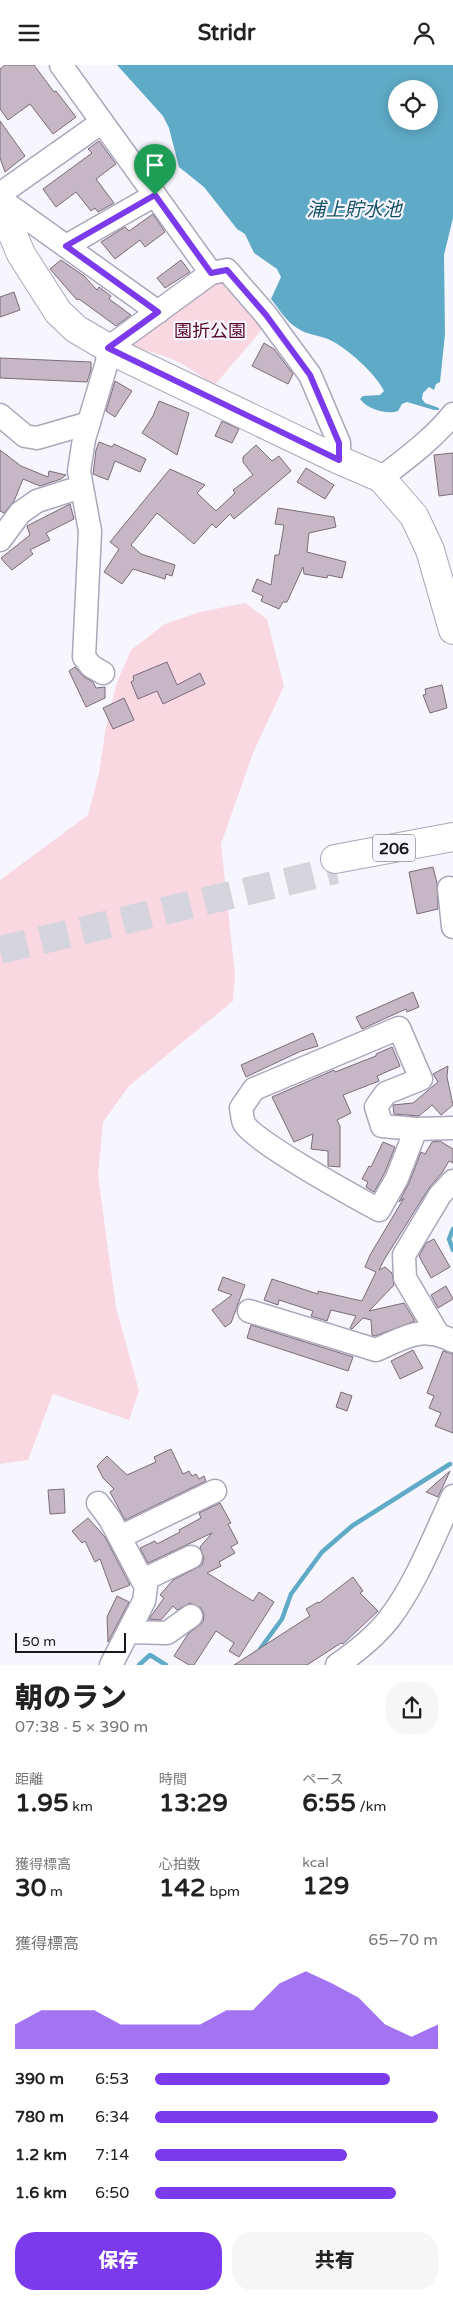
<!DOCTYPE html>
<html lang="ja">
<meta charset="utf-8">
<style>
:root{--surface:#fff;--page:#f6f6f6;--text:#222;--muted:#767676;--accent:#7c3aed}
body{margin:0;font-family:"Varela Round","Noto Sans JP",sans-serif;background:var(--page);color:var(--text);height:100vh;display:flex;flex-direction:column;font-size:19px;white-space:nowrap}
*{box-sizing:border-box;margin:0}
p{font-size:16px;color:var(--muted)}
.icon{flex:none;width:28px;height:28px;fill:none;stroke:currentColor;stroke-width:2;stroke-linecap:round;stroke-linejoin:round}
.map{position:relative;height:1600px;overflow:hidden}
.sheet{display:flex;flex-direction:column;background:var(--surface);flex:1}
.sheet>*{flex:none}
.tools{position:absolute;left:388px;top:15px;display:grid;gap:10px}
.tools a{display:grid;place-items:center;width:50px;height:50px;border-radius:50%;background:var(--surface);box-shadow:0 2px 12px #0003;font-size:25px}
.scale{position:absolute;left:15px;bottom:12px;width:111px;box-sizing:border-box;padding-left:5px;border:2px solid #18161e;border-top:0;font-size:14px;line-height:18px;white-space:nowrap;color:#18161e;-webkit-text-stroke:4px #f7f6ff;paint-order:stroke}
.pin{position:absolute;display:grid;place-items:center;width:42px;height:42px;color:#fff;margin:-51px -21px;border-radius:50% 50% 50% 0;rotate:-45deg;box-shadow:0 0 5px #0007}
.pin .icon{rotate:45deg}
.round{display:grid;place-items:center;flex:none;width:52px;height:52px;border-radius:20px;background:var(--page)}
.overview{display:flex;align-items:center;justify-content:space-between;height:85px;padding:0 15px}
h1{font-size:28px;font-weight:800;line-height:38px}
.metrics{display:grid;grid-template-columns:repeat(3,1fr);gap:8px;height:85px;padding:5px 15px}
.metrics div{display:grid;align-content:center}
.metrics b{font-size:25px;font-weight:800}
.metrics small{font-size:14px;font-weight:400}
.metrics p{font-size:14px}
.chart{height:140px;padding:10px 15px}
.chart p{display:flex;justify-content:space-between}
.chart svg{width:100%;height:90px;margin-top:5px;fill:var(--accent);opacity:.7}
.primary-button{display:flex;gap:10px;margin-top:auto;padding:10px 15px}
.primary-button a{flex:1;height:58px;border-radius:20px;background:var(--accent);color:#fff;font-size:20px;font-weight:800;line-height:58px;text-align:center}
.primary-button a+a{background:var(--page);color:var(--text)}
ul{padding:0 15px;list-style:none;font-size:16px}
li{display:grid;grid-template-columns:80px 60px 1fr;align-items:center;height:38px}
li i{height:12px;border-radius:6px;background:var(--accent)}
header{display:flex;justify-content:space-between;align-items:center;height:65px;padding:0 15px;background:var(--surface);font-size:22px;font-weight:800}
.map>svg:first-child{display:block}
</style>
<header><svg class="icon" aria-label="menu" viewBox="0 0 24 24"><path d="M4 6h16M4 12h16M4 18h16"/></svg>Stridr<svg class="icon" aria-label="person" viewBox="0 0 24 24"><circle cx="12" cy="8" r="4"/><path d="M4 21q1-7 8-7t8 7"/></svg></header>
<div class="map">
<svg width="453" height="1600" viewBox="0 0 453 1600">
<rect width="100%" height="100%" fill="#f7f6ff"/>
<g fill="#fad8e1">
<path d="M226,213L264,262L214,321C189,301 164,286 131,284L132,276L213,215Z"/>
<path d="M245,538L267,554L284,621L253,688L221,779L235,910L233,936L129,1021L103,1057L98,1110L105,1162L116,1242L139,1326L129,1355L53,1329L28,1395L0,1399V815L88,750L99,708L106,662L116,620L131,585L165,559L200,547Z"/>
</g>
<path fill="#5faac6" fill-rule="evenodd" d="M117,0H453V153L444,190L445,269L440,317L436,319L434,325L429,322L423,328L422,334L425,338L439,343V345H434L407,337L402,339L398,346C387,350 367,344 360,334L363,331L380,330L384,326C376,309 347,283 330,275C319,270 307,270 297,263C286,256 279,244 271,234L281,212L277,204L254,188L245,169L237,164L204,122L179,102L169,63L163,51ZM396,24H429V56H396Z"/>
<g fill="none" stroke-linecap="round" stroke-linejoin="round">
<g stroke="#5faac6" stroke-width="4.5">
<path d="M453,1164L449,1174L453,1185"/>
<path d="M260,1584L282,1554L291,1529L322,1487L352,1461L450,1399"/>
<path d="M139,1600L150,1590L166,1600"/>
</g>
</g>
<g fill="#c6b6c6" stroke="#7b6c7b">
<path d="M5,0H34L54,27L56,26L76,52L53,69L30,39L8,55L0,44V4Z"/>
<path d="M0,56L25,91L5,107L0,93Z"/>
<path d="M99,76L116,99L96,114L114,138L98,147L95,143L91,146L76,127L56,142L43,124L92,88L88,84Z"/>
<path d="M153,149L165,167L145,182L140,175L115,194L101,177L125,162L129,166Z"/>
<path d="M61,195L84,211L97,225L99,222L111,231L109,234L131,250L116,261L79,234L77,235L50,204Z"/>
<path d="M181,195L190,207L165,223L157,213Z"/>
<path d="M14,227L20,245L0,252V232Z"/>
<path d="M264,278L274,284L293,309L288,319L252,301Z"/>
<path d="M0,293L91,297V305L87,317L0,313Z"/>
<path d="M115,316L132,326L115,352L106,346Z"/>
<path d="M159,336L189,348L177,390L142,368L153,351Z"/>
<path d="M222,356L239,364L232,378L215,371Z"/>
<path d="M99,377L112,382L114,379L146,394L140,407L115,396L108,415L93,409L96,385Z"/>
<path d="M256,380L272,396L279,391L291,406L234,454L230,449L216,463L212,459L194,479L157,448L131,480L141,489L175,500L172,511L166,509L165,514L133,504L122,519L104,507L119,484L110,477L170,404L205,420L197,428L216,446L235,428L233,425L253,410L243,397V392Z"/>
<path d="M0,385L21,401L48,412L49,406L66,410L61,414L40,421L23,414L14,436L4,448L0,446Z"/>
<path d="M453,388V429L439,431L434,390Z"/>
<path d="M306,403L334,420L325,434L297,417Z"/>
<path d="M70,439L74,454L46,468L50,475L30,485L33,489L12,505L4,497L1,493L30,470L27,461Z"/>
<path d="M278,443L334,452L336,462L309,468L307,487L346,497L342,513L328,510L327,513L304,509L303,502L287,537H283L279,544L261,536L263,531L252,526L257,514L271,520L275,490H279L284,460L275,459Z"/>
<path d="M167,597L177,620L200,608L205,619L163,639L157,626L138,634L131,617L134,615L133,611Z"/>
<path d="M75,602L84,612L93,617L96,623L105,622V633L86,642L69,606Z"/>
<path d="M442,620L447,643L430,648L423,630L426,629L425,624Z"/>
<path d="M124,633L134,655L113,664L103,643Z"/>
<path d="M433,802L437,818L438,844L417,849L409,807Z"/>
<path d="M413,927L419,942L407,947L406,944L362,964L356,952Z"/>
<path d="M313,968L318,981L301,986L246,1012L241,1000Z"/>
<path d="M392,982L400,1001L377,1011L379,1016L343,1030L351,1048L337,1055L340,1061V1102L328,1101V1086L311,1084L313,1069L294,1077L272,1032L334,1005L335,1007L376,991V989Z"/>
<path d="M448,1001L447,1012L453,1040L441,1050L432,1040L419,1051L394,1049L393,1040L413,1038L438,1017L433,1009Z"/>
<path d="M440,1076L453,1084V1098L449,1096L442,1108L429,1123L384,1195L379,1205L385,1202L392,1208L394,1220L369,1246L404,1238L415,1256L375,1271L372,1270L371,1255L363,1253L352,1264L350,1263L356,1251L331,1245L327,1256L311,1251L313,1246L279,1235L278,1240L264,1235L272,1214L318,1229V1226L362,1236L376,1207L365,1202L370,1190L404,1133L399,1137L409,1118L421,1087L425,1089L432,1077Z"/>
<path d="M383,1077L395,1082L385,1107L374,1127L366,1122L368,1117L362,1114L369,1101L371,1102Z"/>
<path d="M434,1174L450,1202L431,1213L419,1191L426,1178Z"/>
<path d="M223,1212L245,1220L231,1258L225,1262L212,1245L232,1230L218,1225Z"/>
<path d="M446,1221L453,1234L438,1243L431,1230Z"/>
<path d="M251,1260L353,1292L348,1306L247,1273Z"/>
<path d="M413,1285L423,1303L400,1314L391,1296Z"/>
<path d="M443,1286L453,1289V1368L435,1361L441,1348L429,1343L434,1331L427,1328Z"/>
<path d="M341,1327L352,1331L347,1346L336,1342Z"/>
<path d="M171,1384L183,1409L189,1406L192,1411L196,1409L199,1414L204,1411L206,1416L125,1455L110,1427L114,1424L103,1413L97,1401L107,1391L127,1410L156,1397L154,1392Z"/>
<path d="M450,1406L438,1432L426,1427Z"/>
<path d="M64,1424L65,1448L50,1449L48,1425Z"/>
<path d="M220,1438L231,1458L228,1459L238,1478L231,1482L235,1488L219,1497L221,1501L207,1508L253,1536L259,1527L274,1537L239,1592L229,1586L234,1578L216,1566L194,1600H189L174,1591L188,1569L203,1557L204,1549L201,1543L190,1538L177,1545L173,1541L161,1555L149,1554L164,1533L160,1530L173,1515L202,1500L204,1493L200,1482L212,1468L148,1498L140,1483L155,1476L157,1479L180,1467L179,1465L201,1453L199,1448Z"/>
<path d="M88,1453L105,1472L130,1520L112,1527L100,1494L95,1497L85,1476L82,1478L72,1466Z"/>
<path d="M353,1512L363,1526L360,1528L378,1546L343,1579L341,1578L307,1600H234L310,1551L306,1544L318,1537L319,1538Z"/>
<path d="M117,1531L129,1537L108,1577L107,1552Z"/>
</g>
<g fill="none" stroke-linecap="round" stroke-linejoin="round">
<path stroke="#d6d4dd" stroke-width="28" stroke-dasharray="28 14" stroke-linecap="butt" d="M0,885L336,805"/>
<defs>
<g id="minor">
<path d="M61,0L211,208L108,283L107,297L84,374L79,406L90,466L84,592L91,601L103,608"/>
<path d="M0,129L102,57"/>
<path d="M0,134L158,247"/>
<path d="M66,181L155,130"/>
<path d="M211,208L227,205L266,250L310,310L339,378V395"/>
<path d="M0,350L25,371L37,373L89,358"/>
<path d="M381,413C407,393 433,374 453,349"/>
<path d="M0,475L20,448L37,436L81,422"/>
<path d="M449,823L453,862"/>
<path d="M399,963L421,1014L386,1028L376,1042L382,1061L416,1064L397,1113L379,1145C357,1133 252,1076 244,1058C242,1054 242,1047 241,1043L254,1024Z"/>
<path d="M416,1064L453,1063"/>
<path d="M249,1246L376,1285C406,1272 421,1260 453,1276"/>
<path d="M438,1269L405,1213L404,1190L440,1130L453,1116"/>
<path d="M98,1438L110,1454L146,1522L144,1536L111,1600"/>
<path d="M120,1472L215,1426"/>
<path d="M143,1515L191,1492"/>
<path d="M128,1567L167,1568L191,1551"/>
<path d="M337,1600C356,1587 375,1572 389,1554C416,1519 434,1471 453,1431"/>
</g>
<path id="major" d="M0,139L21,189L58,247L76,264L122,291L339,395L381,413L414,451L430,485L453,565"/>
<path id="highway" d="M335,794L453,772"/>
</defs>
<use href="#minor" stroke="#aaa7bb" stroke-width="25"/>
<use href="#major" stroke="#aaa7bb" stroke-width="30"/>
<use href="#highway" stroke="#aaa7bb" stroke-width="30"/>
<use href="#minor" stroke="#fff" stroke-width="22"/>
<use href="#major" stroke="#fff" stroke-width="28"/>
<use href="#highway" stroke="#fff" stroke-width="28"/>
</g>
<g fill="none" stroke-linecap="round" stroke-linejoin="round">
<defs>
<path id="route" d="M155,130L211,208L227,205L266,250L310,310L339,378V395L108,283L158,247L66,181Z"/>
</defs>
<use href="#route" stroke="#fff" stroke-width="10"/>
<use href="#route" stroke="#7c3aed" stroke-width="6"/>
</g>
<g text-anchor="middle" stroke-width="4.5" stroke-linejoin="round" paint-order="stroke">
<rect fill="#f7f6ff" stroke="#5b5962" stroke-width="1" x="373" y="769.5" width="42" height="27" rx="4"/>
<g font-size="16" font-weight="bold" fill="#18161e">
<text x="394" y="789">206</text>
</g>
<g font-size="18" fill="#57062b" stroke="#f7f6ff">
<text x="210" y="272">園折公園</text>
</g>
<g font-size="19" font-style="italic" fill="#125165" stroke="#f7f6ff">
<text x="354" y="151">浦上貯水池</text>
</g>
</g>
</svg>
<div class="tools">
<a><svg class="icon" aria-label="locate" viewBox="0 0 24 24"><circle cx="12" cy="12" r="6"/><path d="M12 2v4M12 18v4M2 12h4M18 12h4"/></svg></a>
</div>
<div class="scale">50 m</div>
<div class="pin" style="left:155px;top:130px;background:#1e9e55"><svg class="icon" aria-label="arrive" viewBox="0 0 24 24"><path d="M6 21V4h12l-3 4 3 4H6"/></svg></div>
</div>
<section class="sheet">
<div class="overview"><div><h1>朝のラン</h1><p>07:38 · 5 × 390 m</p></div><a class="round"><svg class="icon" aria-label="share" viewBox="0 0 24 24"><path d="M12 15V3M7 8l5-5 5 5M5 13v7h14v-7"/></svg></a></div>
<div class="metrics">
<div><p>距離</p><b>1.95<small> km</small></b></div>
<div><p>時間</p><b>13:29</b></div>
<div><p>ペース</p><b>6:55<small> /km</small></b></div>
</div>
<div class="metrics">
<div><p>獲得標高</p><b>30<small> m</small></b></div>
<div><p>心拍数</p><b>142<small> bpm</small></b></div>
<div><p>kcal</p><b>129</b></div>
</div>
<div class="chart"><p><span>獲得標高</span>65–70 m</p>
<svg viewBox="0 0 160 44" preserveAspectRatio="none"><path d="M0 44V32L10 25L20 25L30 25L40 32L50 32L60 32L70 32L80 25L90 25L100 12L110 6L120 12L130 19L140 32L150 38L160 32V44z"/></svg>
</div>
<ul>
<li><b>390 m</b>6:53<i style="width:83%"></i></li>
<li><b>780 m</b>6:34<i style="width:100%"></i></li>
<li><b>1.2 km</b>7:14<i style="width:68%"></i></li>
<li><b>1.6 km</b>6:50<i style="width:85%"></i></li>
</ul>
<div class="primary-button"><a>保存</a><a>共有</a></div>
</section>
